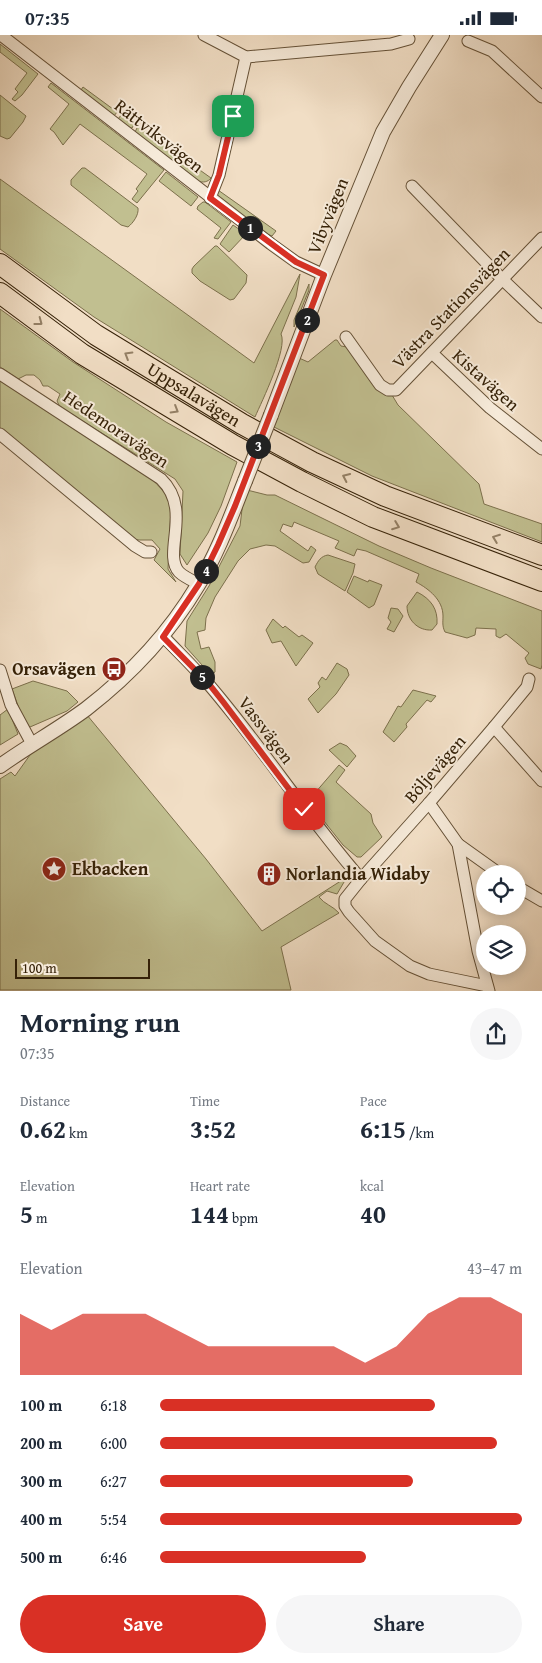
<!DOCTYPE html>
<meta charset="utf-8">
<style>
:root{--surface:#fff;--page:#f6f6f7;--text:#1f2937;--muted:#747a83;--accent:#d93025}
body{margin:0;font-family:"Gentium Book Plus",serif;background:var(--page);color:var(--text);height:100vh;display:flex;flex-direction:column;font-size:19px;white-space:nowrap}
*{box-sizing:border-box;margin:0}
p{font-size:16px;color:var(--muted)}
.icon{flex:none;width:28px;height:28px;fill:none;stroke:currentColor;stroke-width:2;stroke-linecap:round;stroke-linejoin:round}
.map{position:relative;height:956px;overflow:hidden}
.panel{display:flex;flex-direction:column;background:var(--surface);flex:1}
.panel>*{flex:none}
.buttons{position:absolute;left:476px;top:830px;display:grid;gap:10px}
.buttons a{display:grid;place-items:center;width:50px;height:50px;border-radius:50%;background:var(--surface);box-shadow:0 2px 12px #0003;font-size:25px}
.scale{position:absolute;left:15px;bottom:12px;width:135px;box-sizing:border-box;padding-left:5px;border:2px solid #362208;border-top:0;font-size:14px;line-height:18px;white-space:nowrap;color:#362208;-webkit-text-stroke:4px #f6ead9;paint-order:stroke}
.pin{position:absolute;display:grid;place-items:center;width:42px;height:42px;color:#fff;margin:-21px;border-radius:10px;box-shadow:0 2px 8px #0006}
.km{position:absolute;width:25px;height:25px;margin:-12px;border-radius:50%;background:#222;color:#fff;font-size:14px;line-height:25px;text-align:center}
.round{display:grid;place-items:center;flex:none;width:52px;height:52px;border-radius:26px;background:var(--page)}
.head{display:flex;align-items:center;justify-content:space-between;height:85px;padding:0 20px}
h1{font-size:28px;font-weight:700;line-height:38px}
.stats{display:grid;grid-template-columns:repeat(3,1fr);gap:8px;height:85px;padding:5px 20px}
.stats div{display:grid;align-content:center}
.stats b{font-size:25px;font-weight:700}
.stats small{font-size:14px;font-weight:400}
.stats p{font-size:14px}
.chart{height:140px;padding:10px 20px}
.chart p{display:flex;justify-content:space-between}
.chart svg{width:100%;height:90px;margin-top:5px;fill:var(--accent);opacity:.7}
.action{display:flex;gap:10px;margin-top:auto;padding:10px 20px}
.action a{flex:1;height:58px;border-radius:30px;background:var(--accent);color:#fff;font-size:20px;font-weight:700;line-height:58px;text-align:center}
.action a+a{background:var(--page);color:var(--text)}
ul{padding:0 20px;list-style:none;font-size:16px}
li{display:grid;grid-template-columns:80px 60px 1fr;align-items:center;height:38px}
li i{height:12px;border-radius:6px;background:var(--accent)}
.status{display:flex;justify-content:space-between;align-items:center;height:35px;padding:0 25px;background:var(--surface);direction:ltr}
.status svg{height:14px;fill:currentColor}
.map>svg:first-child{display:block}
</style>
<div class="status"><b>07:35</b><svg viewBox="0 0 49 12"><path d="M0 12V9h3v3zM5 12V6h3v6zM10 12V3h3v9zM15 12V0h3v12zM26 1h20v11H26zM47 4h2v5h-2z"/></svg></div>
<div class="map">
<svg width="542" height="956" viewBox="0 0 542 956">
<rect width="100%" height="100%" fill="#f1dec5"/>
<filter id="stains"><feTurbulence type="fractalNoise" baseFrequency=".004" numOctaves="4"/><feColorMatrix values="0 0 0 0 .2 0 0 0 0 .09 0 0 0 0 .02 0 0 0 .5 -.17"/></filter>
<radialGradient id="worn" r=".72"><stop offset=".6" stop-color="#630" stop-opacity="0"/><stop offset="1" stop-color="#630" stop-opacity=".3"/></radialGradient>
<g fill="#c1bf90" stroke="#7c704c">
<path d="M0,9L38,39L22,60L15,66L12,64L18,57L15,54L27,38L0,17Z"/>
<path d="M51,48L164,135L137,168L132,164L138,156L136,154L147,139L80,89L63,110L54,97L50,94L69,69L48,52Z"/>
<path d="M83,52L117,77L114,81L81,55Z"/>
<path d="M0,60L26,81L23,87L10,103L7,104L0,101Z"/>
<path d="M122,79L135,88L132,93H129L118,84Z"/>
<path d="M138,91L211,143C208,147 203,148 198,146L135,97Z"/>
<path d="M82,133H85L138,173C139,180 133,188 128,192L121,190L71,150V145Z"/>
<path d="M166,137L198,162L191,171L159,146Z"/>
<path d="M0,144L254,328L300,239L296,262L281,299C288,313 262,366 255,382L94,282L0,214Z"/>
<path d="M218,155L276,196L272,201L267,199L217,161Z"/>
<path d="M203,167H205L231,187L218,204L214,203L221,193L197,174L198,171Z"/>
<path d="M233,190L246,199L229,217L220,209Z"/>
<path d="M215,211H217L247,240L246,248L234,264L230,265L200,246L192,238V234L194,231Z"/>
<path d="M309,249V255L294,292V285Z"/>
<path d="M0,274L73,327L166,387L237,427L221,471L208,498L187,530L180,519L183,456L175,444L60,372L57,366L60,359L48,351H43L40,345L34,340H26L18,344L0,332Z"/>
<path d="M335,305H337L341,311L347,312L392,360L398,370L479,449L484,469L542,489V507L372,441L274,392L299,323L308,327Z"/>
<path d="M0,345L153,445L166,459L171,473L168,534L176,547L154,525L160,514L152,505H139L128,503L0,395Z"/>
<path d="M247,455L267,460H275L379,511L431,533L542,576V630L541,634L528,629L525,623L529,618L506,599L500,603L496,601V594L476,593L475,600L467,603L445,597C442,591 443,587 443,581C443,565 429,554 416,547L419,539L366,516L357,514L354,521L335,513L339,506L294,487L292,492L283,489L280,496L308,516L311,511L316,515L309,527L303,528L275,511L266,510L250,514L238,526L215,562L206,583L205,595L197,597L201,614L209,612L215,627V637L211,640L185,611L187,586L209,551L240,491L244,458Z"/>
<path d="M328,520L355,529L353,538L345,556L318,539L315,532C318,526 321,521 328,520Z"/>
<path d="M354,541L368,547L369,545L382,550L374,570L369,573L347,557Z"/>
<path d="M417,557C431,564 438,574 437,589L432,595C418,596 407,585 407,571Z"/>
<path d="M391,573L398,574L403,581L394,597L387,594L391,587L388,583Z"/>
<path d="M273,584L283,593L285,591L299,602L302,600L313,608L296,631L281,606L272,608L266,595Z"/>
<path d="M337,628L347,634L349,640L336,659L318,678L308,664L320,652L318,648L322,642L326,645Z"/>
<path d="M33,646L67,656L78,667L67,676L30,692L25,690L12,654Z"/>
<path d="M413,655L436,661L431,667L427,665L406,689L407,692L394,707L383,697L398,671L401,672Z"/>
<path d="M8,674L18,699L0,710V680Z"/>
<path d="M87,680L206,824L262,896L347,842L337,859L327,856L319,862C324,869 333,871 339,878L281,912L291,955H0V744L11,737L15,741L35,713Z"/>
<path d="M340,708L347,711L356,721L347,732L329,715Z"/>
<path d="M339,730L345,735L336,747L371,779L373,788L382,802L361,822H357L343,810L308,766Z"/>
</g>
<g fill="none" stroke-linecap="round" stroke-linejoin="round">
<defs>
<g id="minor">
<path d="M1,0L271,209L296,227L324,240"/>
<path d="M204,0L246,22L391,9L409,4"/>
<path d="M468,6L492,16L542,62"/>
<path d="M412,151L502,244L542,282"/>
<path d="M210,163L219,140L246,22"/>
<path d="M346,302L380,350L388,355H396L542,203"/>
<path d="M432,318L490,373L542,414"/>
<path d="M0,339L161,444C193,475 162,518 179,537C184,542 193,546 199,549"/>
<path d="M0,399L135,511L145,517H151"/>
<path d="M163,601C179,618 196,634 210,651C263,713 307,782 361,844"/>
<path d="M0,635L11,670L32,709"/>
<path d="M494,692L542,746"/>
<path d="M429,768L458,809L478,916L489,956"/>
<path d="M458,809L500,839"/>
<path d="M518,852L542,866"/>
<path d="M487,951L429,939L410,931L375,906L349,877L345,871V864L361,844L429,768L494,692L527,652L529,644"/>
</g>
<g id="tertiary">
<path d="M271,380L324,240L383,97L409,52L442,0"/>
<path d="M0,731C28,711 59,694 86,674C130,640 170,597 198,550C218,518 231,481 245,446"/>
</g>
<g id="motorway">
<path id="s1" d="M0,229L96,300L242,389L312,427L385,461L542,520"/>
<path d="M0,258L82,319L233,410L302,447L373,482L542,546"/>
</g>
</defs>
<use href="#minor" stroke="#655137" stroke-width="13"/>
<use href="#tertiary" stroke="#655137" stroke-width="16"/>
<use href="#motorway" stroke="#362208" stroke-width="22"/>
<use href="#minor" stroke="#f6ead9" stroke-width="11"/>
<use href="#tertiary" stroke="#f6ead9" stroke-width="14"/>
<use href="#motorway" stroke="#f1dec5" stroke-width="20"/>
<defs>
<path id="tertiary-bridge" d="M245,446L271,380"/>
</defs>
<use href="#tertiary-bridge" stroke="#655137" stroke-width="16" stroke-linecap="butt"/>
<use href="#tertiary-bridge" stroke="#f6ead9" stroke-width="14"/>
</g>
<defs><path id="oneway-chevron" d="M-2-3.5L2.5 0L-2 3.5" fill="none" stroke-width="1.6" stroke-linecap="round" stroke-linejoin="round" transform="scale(1.25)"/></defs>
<g stroke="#948066">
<use href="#oneway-chevron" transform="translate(39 287) rotate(37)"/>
<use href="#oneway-chevron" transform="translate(128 320) rotate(-149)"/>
<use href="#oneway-chevron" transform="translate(175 375) rotate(31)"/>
<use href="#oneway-chevron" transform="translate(346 442) rotate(-155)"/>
<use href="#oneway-chevron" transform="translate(396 491) rotate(21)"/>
<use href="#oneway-chevron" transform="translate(496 503) rotate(-159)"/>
</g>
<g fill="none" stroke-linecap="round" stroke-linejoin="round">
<defs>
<path id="route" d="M233,81L219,140L210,163L296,227L324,240L235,471L218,510L199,549L163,602L209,649L224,668L304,774"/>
</defs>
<use href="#route" stroke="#fff" stroke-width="10"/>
<use href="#route" stroke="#d93025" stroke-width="6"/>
</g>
<defs>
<symbol id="bus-disc" viewBox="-11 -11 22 22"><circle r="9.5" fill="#8f2418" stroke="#f6ead9"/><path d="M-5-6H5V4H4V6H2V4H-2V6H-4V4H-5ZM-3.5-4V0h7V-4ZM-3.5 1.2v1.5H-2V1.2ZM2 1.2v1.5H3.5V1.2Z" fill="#fff"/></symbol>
<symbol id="sight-disc" viewBox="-11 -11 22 22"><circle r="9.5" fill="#8f2418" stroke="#f6ead9"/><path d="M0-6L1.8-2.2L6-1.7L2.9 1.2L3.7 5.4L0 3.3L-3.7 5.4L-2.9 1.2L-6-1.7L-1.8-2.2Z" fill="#fff"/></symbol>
<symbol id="building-disc" viewBox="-11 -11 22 22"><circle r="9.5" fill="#8f2418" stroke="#f6ead9"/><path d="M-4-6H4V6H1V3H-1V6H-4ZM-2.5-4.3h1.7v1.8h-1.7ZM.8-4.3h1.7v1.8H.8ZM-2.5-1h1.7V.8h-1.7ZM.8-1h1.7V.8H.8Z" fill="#fff"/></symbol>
</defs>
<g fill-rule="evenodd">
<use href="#bus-disc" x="100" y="620" width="28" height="28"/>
<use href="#sight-disc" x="40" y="820" width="28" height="28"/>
<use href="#building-disc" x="255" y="825" width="28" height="28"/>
</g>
<g text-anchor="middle" stroke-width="4" stroke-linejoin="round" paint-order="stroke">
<g font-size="18" fill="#362208" stroke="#f6ead9">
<text transform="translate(159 101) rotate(38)" y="6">Rättviksvägen</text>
<text transform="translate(328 181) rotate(-68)" y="6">Vibyvägen</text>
<text transform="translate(451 273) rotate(-46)" y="6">Västra Stationsvägen</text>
<text transform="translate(486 345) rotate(42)" y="6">Kistavägen</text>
<text dy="6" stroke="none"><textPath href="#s1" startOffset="234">Uppsalavägen</textPath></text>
<text transform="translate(116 394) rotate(34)" y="6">Hedemoravägen</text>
<text transform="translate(266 695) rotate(53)" y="6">Vassvägen</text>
<text transform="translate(435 734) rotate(-49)" y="6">Böljevägen</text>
</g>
<g font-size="18" font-weight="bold" fill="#362208" stroke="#f6ead9" text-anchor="start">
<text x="96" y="640" text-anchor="end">Orsavägen</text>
<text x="72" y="840">Ekbacken</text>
<text x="286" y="845">Norlandia Widaby</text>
</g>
</g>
<rect width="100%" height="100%" filter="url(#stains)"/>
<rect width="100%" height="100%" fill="url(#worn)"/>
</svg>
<div class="buttons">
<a><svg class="icon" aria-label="locate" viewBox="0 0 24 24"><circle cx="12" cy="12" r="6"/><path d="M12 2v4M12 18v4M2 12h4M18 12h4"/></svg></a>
<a><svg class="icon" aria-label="layers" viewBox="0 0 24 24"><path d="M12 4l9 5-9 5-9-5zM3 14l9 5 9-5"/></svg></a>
</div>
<div class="scale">100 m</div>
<div class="pin" style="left:233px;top:81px;background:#1e9e55"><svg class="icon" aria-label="arrive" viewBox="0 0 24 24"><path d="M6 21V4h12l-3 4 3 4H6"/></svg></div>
<div class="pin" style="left:304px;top:774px;background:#d93025"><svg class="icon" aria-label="check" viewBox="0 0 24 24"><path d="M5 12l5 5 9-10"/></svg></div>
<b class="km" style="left:250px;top:193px">1</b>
<b class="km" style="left:307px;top:285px">2</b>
<b class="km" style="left:258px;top:411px">3</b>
<b class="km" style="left:206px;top:536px">4</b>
<b class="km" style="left:202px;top:642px">5</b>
</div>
<section class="panel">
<div class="head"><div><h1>Morning run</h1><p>07:35</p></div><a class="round"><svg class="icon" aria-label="share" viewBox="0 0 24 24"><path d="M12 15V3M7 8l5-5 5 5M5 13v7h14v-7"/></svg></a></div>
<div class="stats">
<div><p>Distance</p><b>0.62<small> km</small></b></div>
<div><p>Time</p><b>3:52</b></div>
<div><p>Pace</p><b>6:15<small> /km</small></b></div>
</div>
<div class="stats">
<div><p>Elevation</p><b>5<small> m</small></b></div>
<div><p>Heart rate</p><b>144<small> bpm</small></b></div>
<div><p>kcal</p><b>40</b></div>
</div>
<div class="chart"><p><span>Elevation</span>43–47 m</p>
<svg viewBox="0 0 160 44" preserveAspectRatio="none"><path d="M0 44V14L10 22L20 14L30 14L40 14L50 22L60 30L70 30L80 30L90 30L100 30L110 38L120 30L130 14L140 6L150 6L160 14V44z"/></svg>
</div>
<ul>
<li><b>100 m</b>6:18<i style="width:76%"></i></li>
<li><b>200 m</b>6:00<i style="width:93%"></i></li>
<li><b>300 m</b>6:27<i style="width:70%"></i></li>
<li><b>400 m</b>5:54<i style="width:100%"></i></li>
<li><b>500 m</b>6:46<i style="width:57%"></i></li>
</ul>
<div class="action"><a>Save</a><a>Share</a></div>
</section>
